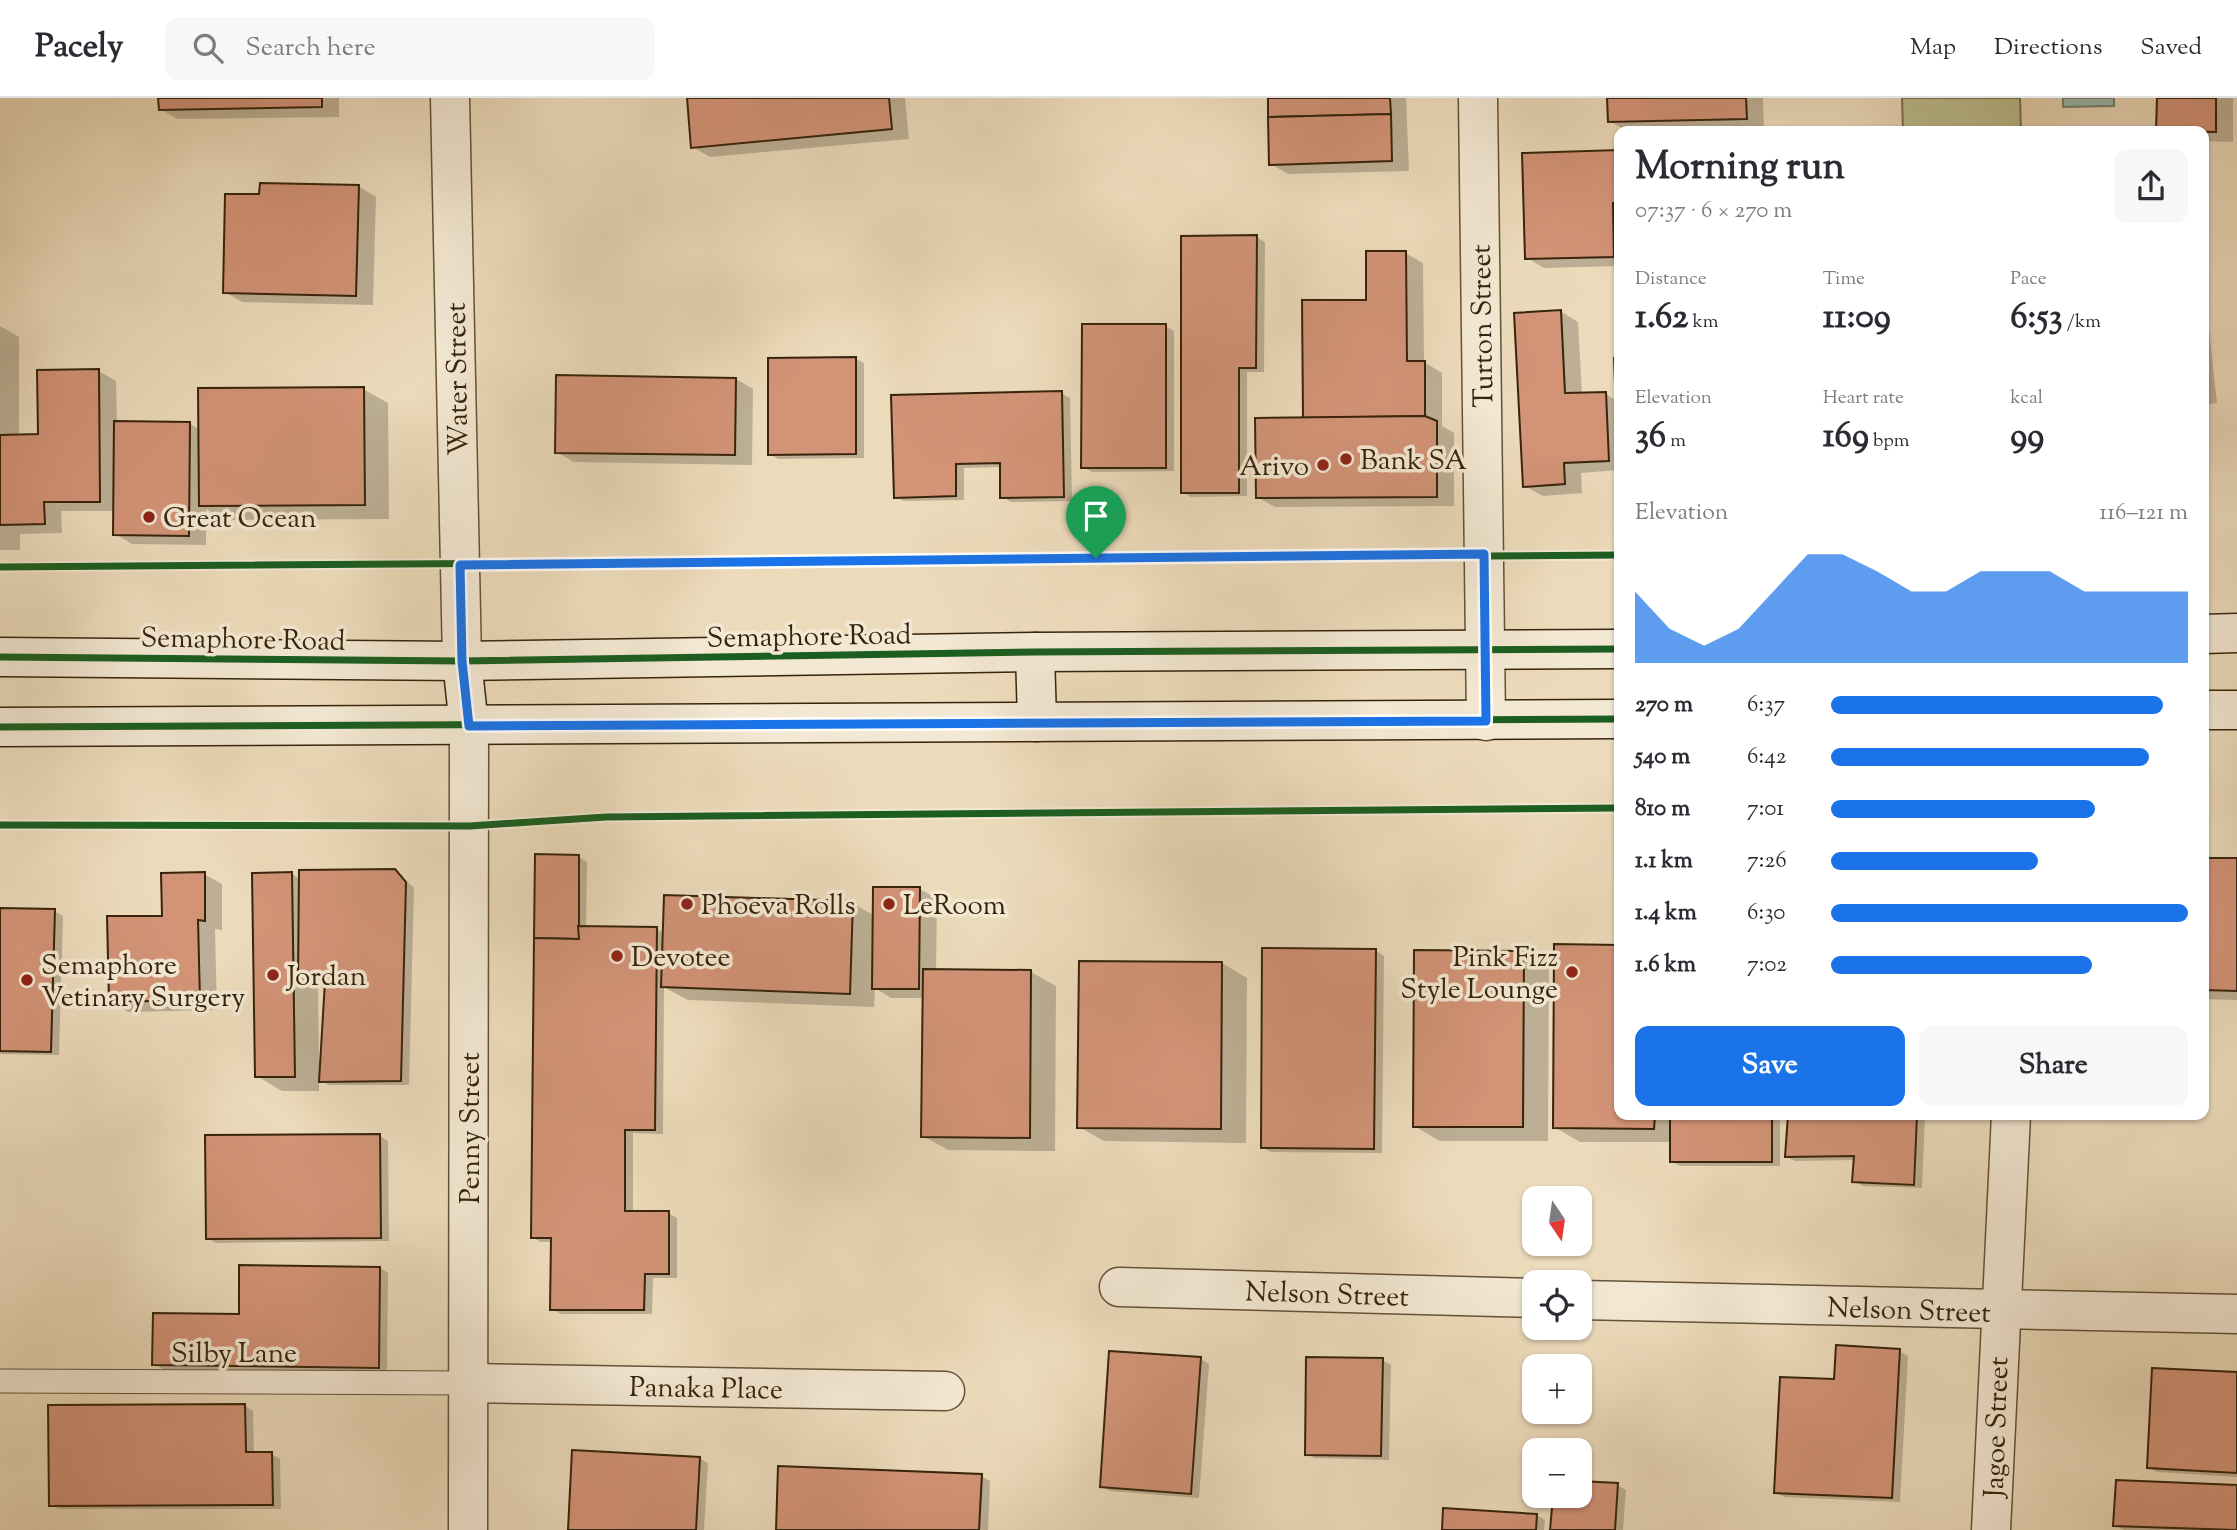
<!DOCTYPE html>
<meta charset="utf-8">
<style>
:root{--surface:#fff;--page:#f7f7f7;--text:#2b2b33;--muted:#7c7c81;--line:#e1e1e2;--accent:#1a73e8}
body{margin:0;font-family:"Sorts Mill Goudy",serif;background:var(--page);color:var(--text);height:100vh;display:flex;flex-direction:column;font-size:26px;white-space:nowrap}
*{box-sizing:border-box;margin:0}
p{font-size:23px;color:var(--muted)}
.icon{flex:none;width:38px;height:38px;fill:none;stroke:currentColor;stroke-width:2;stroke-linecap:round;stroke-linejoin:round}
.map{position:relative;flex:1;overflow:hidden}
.panel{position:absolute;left:1614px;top:28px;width:595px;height:994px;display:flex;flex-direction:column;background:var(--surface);border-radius:14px;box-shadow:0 2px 5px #0004}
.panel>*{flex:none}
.needle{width:46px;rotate:167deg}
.controls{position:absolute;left:1522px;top:1088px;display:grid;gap:14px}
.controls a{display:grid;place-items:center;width:70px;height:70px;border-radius:14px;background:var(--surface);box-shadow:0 2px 5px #0004;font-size:35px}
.pin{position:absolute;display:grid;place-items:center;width:60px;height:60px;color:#fff;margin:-72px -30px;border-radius:50% 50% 50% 0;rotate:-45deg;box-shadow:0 0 7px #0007}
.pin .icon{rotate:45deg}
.round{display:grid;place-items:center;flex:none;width:74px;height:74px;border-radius:14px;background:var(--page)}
.summary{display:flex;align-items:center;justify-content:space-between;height:119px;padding:0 21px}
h1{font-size:38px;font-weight:700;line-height:52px}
.metrics{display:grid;grid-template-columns:repeat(3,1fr);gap:10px;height:119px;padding:7px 21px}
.metrics div{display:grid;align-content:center}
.metrics b{font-size:35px;font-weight:700}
.metrics small{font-size:19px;font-weight:400}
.metrics p{font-size:19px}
.chart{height:196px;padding:14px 21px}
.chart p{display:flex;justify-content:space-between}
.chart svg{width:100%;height:126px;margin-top:7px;fill:var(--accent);opacity:.7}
.button{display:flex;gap:14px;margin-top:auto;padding:14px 21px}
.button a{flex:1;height:80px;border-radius:14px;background:var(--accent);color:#fff;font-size:28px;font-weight:700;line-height:80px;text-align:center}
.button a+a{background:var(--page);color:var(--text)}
ul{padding:0 21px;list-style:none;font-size:23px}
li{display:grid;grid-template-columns:112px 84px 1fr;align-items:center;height:52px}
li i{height:18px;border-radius:9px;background:var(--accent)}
header{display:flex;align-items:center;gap:42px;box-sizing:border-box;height:98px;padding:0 35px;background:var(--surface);border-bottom:2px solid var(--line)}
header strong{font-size:33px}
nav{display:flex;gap:38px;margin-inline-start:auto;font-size:24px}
.search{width:490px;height:63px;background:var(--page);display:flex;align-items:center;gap:18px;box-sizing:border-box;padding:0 24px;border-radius:14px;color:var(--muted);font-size:26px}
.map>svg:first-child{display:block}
</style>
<header>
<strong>Pacely</strong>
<div class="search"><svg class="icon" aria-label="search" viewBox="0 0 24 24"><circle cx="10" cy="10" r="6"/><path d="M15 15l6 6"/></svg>Search here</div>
<nav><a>Map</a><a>Directions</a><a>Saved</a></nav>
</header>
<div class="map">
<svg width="2237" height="1432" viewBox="0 0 2237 1432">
<rect width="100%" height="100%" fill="#ecdbbb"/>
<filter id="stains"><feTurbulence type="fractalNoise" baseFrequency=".00286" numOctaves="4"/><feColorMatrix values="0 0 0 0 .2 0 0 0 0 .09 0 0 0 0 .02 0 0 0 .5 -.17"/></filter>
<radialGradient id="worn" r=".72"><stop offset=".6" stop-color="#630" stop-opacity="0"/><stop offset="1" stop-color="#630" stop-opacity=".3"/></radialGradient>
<path fill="#bcbe8d" stroke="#79714c" stroke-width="2" d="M1902,0H2020L2021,33H1903Z"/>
<path fill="#99bbb3" stroke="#717f70" stroke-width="2" d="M2063,0H2114V8L2063,9Z"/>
<g fill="#0003" fill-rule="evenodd">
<path d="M160,0H339V19L178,21L160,11Z"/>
<path d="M688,0H905L909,41L710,59L693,49Z"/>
<path d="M1269,0H1406L1409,73L1288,76L1271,66Z"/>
<path d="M1609,0H1763L1764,30L1627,33L1609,23Z"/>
<path d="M2158,0H2233V44L2203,43V33H2158Z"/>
<path d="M1619,54V168L1544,170L1527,160Z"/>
<path d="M358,88L376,99L373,207L242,204L225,194Z"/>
<path d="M1256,139L1265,144L1264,274H1247V398L1191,399L1183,394Z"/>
<path d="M1405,155L1423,165L1424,264L1442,275V328L1454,335V408L1275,409L1257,399L1305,322L1368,204Z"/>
<path d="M2203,177L2217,305L2203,307Z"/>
<path d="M1560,213L1578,224L1582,296H1605L1618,303L1619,262V372L1581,375L1582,395L1543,398L1525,388Z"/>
<path d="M0,228L19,239V338H40L99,273L116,283L117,325L190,326L200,332L363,291L388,305L389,421L226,422L206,411V447L132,446L115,436V413H61L62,435L20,436V452H0Z"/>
<path d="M1165,228L1174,233V373L1092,374L1083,369Z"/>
<path d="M856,261L864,265V360L778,361L770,356Z"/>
<path d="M736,281L753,291L752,367L574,364L556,354Z"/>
<path d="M1061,295L1070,300L1072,403L1011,404L1002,399V369L964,370V402L904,403L895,399Z"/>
<path d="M579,759L587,764L586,830L656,831L664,835L852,805L875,818L920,791L937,801L936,873L1031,874L1056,888L1055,1053L948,1052L923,1038L924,900H891L875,890L874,909L688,902L664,889L663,1036L633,1035V1115H668L677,1120V1180H653L652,1216H561L552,1211L553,1144H541L532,1139Z"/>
<path d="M2203,761L2237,762V902L2203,901Z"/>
<path d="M395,772L414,790L409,987H329L319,982V993H282L257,978L291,775L300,781ZM327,887L322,962H319L318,888Z"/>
<path d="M204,776L222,786V832L215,831L217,912L128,914L111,903L164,819Z"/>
<path d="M0,812L54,813L63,818L59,957L0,956Z"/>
<path d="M1376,853L1384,858L1382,1055L1271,1054L1262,1049Z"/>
<path d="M1523,855L1549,869L1548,1043H1440L1414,1028Z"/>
<path d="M1222,865L1247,880L1246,1045L1104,1043L1079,1029Z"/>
<path d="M1619,1017H1780V1068H1680L1671,1063V1044H1580L1554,1029Z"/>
<path d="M1789,1017H1925L1922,1090L1863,1088L1854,1083L1855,1062L1795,1063L1787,1059Z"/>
<path d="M380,1038L388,1043L389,1143L216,1145L207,1140Z"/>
<path d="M380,1170L388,1175L387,1273L163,1271L154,1266L241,1218Z"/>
<path d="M1899,1253L1908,1258L1900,1404L1784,1399L1776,1394L1836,1283Z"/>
<path d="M1201,1261L1209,1266L1199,1400L1110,1393L1102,1388Z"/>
<path d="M1382,1262L1391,1267L1389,1362L1315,1360L1307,1356Z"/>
<path d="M2237,1276V1379L2157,1374L2149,1369Z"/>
<path d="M245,1308L253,1313L254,1356H271L280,1361L281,1411H59L50,1407Z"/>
<path d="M700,1361L708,1365L704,1432H569Z"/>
<path d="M981,1378L990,1383L988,1432H777Z"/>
<path d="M1617,1387L1626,1392L1623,1432H1552L1580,1398Z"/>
<path d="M2237,1389V1432H2124L2115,1427Z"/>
<path d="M1537,1417L1545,1422L1544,1432H1444Z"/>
</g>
<g fill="#d29377" stroke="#36240b" stroke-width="2">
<path d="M158,0H322V9L159,12Z"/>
<path d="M687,0H889L892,31L691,50Z"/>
<path d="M1268,0H1390L1391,16L1268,19Z"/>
<path d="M1607,0H1746L1747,21L1608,24Z"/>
<path d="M2157,0H2216V34L2156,33Z"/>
<path d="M1391,16L1392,63L1269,67L1268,19Z"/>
<path d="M1619,52V105H1613L1614,159L1525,161L1522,55Z"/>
<path d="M260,85L359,87L356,198L223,195L225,96H259Z"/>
<path d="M1257,137L1256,270H1239V395H1181V138Z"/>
<path d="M1366,153H1406L1407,263H1425V318L1303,320L1302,202H1366Z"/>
<path d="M1561,212L1565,295L1606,294L1609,363L1564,365L1565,386L1523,389L1514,215Z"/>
<path d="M1082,226H1166V370H1081Z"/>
<path d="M856,259V356L768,357V260Z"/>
<path d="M1614,260H1619V363H1618Z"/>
<path d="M99,271L100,404H44L45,426L0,427V337L38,336L37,272Z"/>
<path d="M556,277L736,280L735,357L555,355Z"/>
<path d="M364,289L365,407L199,408L198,290Z"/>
<path d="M1062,293L1064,399L1000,400V365L956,366V398L894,400L891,297Z"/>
<path d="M1425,318L1437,323V399L1256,400L1255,320Z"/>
<path d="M114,323L190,324L189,438L113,437Z"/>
<path d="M535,756L579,757V841L534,840Z"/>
<path d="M2203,760H2237V893L2203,892Z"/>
<path d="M395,771L406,784L401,983L319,984L325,883L298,884L299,772Z"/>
<path d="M205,774V823L198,822L200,902L109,904L107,818H162L161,775Z"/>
<path d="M292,774L295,979H255L252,775Z"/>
<path d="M873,789H920L919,891H872Z"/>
<path d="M664,797L853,803L850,896L661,889Z"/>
<path d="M0,810L55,811L51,954L0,953Z"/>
<path d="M578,828L657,829L655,1032H625V1113H669V1176H645L644,1212H550L551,1140H531L534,840L579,841Z"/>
<path d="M1554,846L1619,847V1017H1655L1654,1031L1553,1030Z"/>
<path d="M1262,850L1376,851L1374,1051L1261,1050Z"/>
<path d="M1414,852L1524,853L1523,1029H1413Z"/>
<path d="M1079,863L1222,864L1221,1031L1077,1030Z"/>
<path d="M923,871L1031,872L1030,1040L921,1039Z"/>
<rect x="1670" y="1017" width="102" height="47"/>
<path d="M1788,1017H1917L1914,1087L1852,1084L1854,1058L1785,1059Z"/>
<path d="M380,1036L381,1140L206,1141L205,1037Z"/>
<path d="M239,1167L380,1169L379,1270L152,1267L153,1215L239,1216Z"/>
<path d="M1836,1247L1900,1251L1892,1400L1774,1395L1780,1279L1834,1281Z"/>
<path d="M1109,1253L1201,1259L1191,1396L1100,1389Z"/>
<path d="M1306,1259L1383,1260L1381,1358L1305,1357Z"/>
<path d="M2152,1270L2237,1274V1375L2147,1370Z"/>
<path d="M245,1306L246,1354H272L273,1407L49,1408L48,1307Z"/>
<path d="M572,1352L700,1359L696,1432H568Z"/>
<path d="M778,1368L982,1376L979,1432H776Z"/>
<path d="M2116,1382L2237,1387V1432L2113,1428Z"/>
<path d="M1580,1383L1618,1385L1615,1432H1550L1553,1398H1580Z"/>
<path d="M1443,1410L1537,1416L1536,1432H1442Z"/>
</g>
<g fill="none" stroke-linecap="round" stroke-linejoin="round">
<defs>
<path id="lane" d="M0,1283L468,1285"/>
<g id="street">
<path d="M450,0L462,563"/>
<path d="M1478,0L1486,623"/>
<path d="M1119,1189L1535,1200"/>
<path d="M1580,1202L2237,1216"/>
<path d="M468,1285L945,1293"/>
<path d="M468,1432L469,628"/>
<path d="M1991,1432L2011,1017"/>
</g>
<g id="secondary">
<path d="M2203,536L2237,535"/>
<path d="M1035,554L1037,624"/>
<path d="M0,559L462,563L1035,554L1619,551"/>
<path d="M462,563L469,628"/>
<path d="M2203,612H2237"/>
<path d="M0,629L1619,621"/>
</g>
</defs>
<use href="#lane" stroke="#645237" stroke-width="25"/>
<use href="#street" stroke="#645237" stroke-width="41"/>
<use href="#secondary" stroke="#36240b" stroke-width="41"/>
<use href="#lane" stroke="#f3e8d3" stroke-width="23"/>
<use href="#street" stroke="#f3e8d3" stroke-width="38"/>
<use href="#secondary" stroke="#f3e8d3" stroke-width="38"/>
<defs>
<g id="cycleway">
<path d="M0,469L1619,457"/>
<path d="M0,559L462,563L1035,554L1619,551"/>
<path d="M0,629L1619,621"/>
<path d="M0,727L470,728L606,719L1619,710"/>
</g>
</defs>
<use href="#cycleway" stroke="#f3e8d3" stroke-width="11"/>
<use href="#cycleway" stroke="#1b5e20" stroke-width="7"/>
</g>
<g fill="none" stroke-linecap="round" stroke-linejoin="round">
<defs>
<path id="route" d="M1484,456L1486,623L469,628L462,563L460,467Z"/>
</defs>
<use href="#route" stroke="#fff" stroke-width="14"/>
<use href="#route" stroke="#1a73e8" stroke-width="9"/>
</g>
<g fill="#8f2418" stroke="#f3e8d3" stroke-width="2.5">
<circle cx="1346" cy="361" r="7"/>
<circle cx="1323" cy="367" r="7"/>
<circle cx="149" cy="419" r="7"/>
<circle cx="687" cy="806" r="7"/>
<circle cx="889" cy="806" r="7"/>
<circle cx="617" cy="858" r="7"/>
<circle cx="1572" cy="874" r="7"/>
<circle cx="273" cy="877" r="7"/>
<circle cx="27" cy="882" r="7"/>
</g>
<g text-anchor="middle" stroke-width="7" stroke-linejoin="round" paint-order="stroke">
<g font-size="28" fill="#36240b" stroke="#f3e8d3">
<text transform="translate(1481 228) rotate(-91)" y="10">Turton Street</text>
<text transform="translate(456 281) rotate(-91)" y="10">Water Street</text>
<text transform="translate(809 537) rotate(-1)" y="10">Semaphore Road</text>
<text transform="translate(243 540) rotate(1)" y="10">Semaphore Road</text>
<text transform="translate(469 1030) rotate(-90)" y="10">Penny Street</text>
<text transform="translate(1327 1195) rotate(2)" y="10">Nelson Street</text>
<text transform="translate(1909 1211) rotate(2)" y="10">Nelson Street</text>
<text x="234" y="1264">Silby Lane</text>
<text transform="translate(706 1289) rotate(1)" y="10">Panaka Place</text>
<text transform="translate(1995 1329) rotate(-88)" y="10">Jagoe Street</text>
</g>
<g font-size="28" fill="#36240b" stroke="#f3e8d3" text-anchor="start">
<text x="1360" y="371">Bank SA</text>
<text x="1309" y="377" text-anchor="end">Arivo</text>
<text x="163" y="429">Great Ocean</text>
<text x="701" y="816">Phoeva Rolls</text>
<text x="903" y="816">LeRoom</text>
<text x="631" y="868">Devotee</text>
<text x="1558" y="868" text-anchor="end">Pink Fizz<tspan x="1558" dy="32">Style Lounge</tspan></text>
<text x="41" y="876">Semaphore<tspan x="41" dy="32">Vetinary Surgery</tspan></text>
<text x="287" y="887">Jordan</text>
</g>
</g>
<rect width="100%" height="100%" filter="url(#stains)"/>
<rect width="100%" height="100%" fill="url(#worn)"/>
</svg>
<div class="controls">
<a><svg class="needle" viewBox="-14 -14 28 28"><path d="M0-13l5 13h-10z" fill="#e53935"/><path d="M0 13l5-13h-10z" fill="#7c7c81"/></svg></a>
<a><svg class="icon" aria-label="locate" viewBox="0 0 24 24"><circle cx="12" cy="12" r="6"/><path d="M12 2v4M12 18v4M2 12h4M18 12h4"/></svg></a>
<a>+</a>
<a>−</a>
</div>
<div class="pin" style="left:1096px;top:460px;background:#1e9e55"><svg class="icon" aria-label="arrive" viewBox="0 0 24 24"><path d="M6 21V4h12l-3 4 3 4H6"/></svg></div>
<section class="panel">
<div class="summary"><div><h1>Morning run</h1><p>07:37 · 6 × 270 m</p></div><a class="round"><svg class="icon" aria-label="share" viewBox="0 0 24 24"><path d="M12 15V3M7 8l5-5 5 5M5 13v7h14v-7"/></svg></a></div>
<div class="metrics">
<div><p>Distance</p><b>1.62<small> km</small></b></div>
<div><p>Time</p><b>11:09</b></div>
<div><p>Pace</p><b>6:53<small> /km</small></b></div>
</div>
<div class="metrics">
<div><p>Elevation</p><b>36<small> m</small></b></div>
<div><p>Heart rate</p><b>169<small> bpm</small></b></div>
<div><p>kcal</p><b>99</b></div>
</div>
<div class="chart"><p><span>Elevation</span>116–121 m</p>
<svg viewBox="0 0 160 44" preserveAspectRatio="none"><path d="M0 44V19L10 32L20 38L30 32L40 19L50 6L60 6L70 12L80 19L90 19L100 12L110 12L120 12L130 19L140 19L150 19L160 19V44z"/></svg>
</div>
<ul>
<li><b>270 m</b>6:37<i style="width:93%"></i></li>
<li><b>540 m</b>6:42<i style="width:89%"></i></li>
<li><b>810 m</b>7:01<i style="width:74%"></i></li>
<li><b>1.1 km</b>7:26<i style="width:58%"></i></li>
<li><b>1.4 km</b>6:30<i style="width:100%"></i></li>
<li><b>1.6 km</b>7:02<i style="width:73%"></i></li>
</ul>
<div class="button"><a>Save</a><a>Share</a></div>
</section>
</div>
